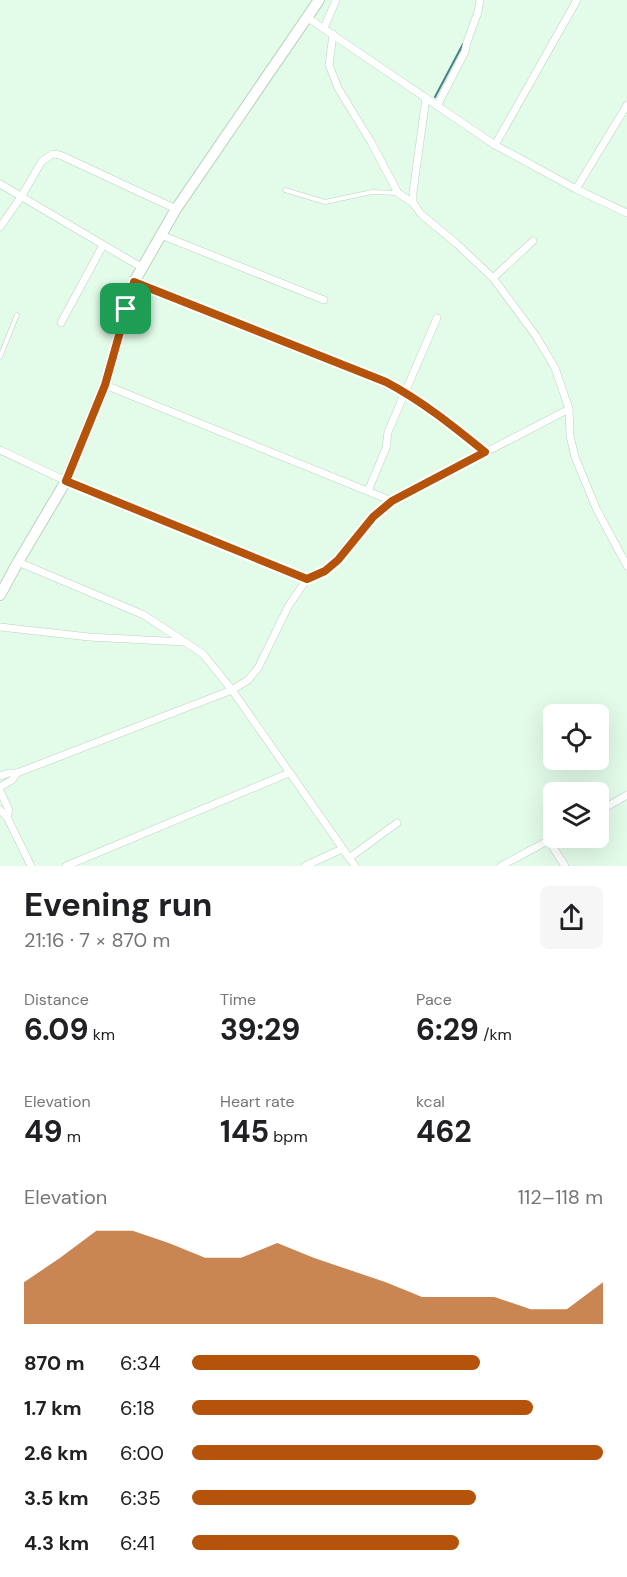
<!DOCTYPE html>
<meta charset="utf-8">
<style>
:root{--surface:#fff;--page:#f6f6f6;--text:#202124;--muted:#757577;--accent:#b45309}
body{margin:0;font-family:"DM Sans",sans-serif;background:var(--page);color:var(--text);height:100vh;display:flex;flex-direction:column;font-size:22px;white-space:nowrap}
*{box-sizing:border-box;margin:0}
p{font-size:20px;color:var(--muted)}
.icon{flex:none;width:33px;height:33px;fill:none;stroke:currentColor;stroke-width:2;stroke-linecap:round;stroke-linejoin:round}
.map{position:relative;height:866px;overflow:hidden}
.side{display:flex;flex-direction:column;background:var(--surface);flex:1}
.side>*{flex:none}
.tools{position:absolute;left:543px;top:704px;display:grid;gap:12px}
.tools a{display:grid;place-items:center;width:66px;height:66px;border-radius:9px;background:var(--surface);box-shadow:0 6px 24px #0002;font-size:30px}
.pin{position:absolute;display:grid;place-items:center;width:51px;height:51px;color:#fff;margin:-26px;border-radius:12px;box-shadow:0 3px 9px #0006}
.round{display:grid;place-items:center;flex:none;width:63px;height:63px;border-radius:9px;background:var(--page)}
.summary{display:flex;align-items:center;justify-content:space-between;height:102px;padding:0 24px}
h1{font-size:33px;font-weight:700;line-height:45px}
.stats{display:grid;grid-template-columns:repeat(3,1fr);gap:9px;height:102px;padding:6px 24px}
.stats div{display:grid;align-content:center}
.stats b{font-size:30px;font-weight:700}
.stats small{font-size:16px;font-weight:400}
.stats p{font-size:16px}
.chart{height:168px;padding:12px 24px}
.chart p{display:flex;justify-content:space-between}
.chart svg{width:100%;height:108px;margin-top:6px;fill:var(--accent);opacity:.7}
ul{padding:0 24px;list-style:none;font-size:20px}
li{display:grid;grid-template-columns:96px 72px 1fr;align-items:center;height:45px}
li i{height:15px;border-radius:8px;background:var(--accent)}
.map>svg:first-child{display:block}
</style>
<div class="map">
<svg width="627" height="866" viewBox="0 0 627 866">
<rect width="100%" height="100%" fill="#e3fce9"/>
<g fill="none" stroke-linecap="round" stroke-linejoin="round">
<path stroke="#488088" stroke-width="2" d="M435,97L463,44"/>
<defs>
<g id="lane">
<path d="M285,190L325,202L372,192L397,193"/>
<path d="M0,357L17,315"/>
</g>
<g id="street">
<path d="M308,18L495,145L576,189L627,213"/>
<path d="M324,28L336,0"/>
<path d="M333,34L329,65L338,88L371,142L398,193L413,203"/>
<path d="M426,98L413,192V203L421,214L457,244L493,278L536,336L555,368L569,409L570,436L575,457L596,508L627,566"/>
<path d="M437,106L465,52L467,42L478,12L480,0"/>
<path d="M495,145L577,0"/>
<path d="M0,184L141,267"/>
<path d="M576,189L627,105"/>
<path d="M0,227L21,197L42,161L53,154L60,155L176,209"/>
<path d="M161,235L324,300"/>
<path d="M493,278L533,241"/>
<path d="M134,282L386,382C422,401 453,426 485,452"/>
<path d="M61,323L103,245"/>
<path d="M105,385L392,501"/>
<path d="M0,450L66,481L307,579"/>
<path d="M368,491L386,448L388,432L437,318"/>
<path d="M18,562L144,615L203,654L232,690L355,866"/>
<path d="M0,627L89,637L184,642"/>
<path d="M0,776L9,773H17L232,690L248,680L258,668L289,605L307,579L325,571L338,560L373,517L392,501L569,409"/>
<path d="M0,787L12,780L17,773"/>
<path d="M0,791L9,810L7,817"/>
<path d="M0,810L7,817L31,866"/>
<path d="M598,812L627,795"/>
<path d="M549,841L565,866"/>
<path d="M349,858L397,823"/>
<path d="M66,866L289,773"/>
<path d="M305,866L342,849"/>
<path d="M501,866L555,837"/>
</g>
<path id="secondary" d="M0,595L18,562L66,481L105,385L134,282L176,209L319,0"/>
</defs>
<use href="#lane" stroke="#bad2bf" stroke-width="5"/>
<use href="#street" stroke="#bad2bf" stroke-width="8"/>
<use href="#secondary" stroke="#bad2bf" stroke-width="12"/>
<use href="#lane" stroke="#fff" stroke-width="4"/>
<use href="#street" stroke="#fff" stroke-width="7"/>
<use href="#secondary" stroke="#fff" stroke-width="10"/>
</g>
<g fill="none" stroke-linecap="round" stroke-linejoin="round">
<defs>
<path id="route" d="M134,282L386,382C422,401 453,426 485,452L392,501L373,517L338,560L325,571L307,579L66,481L105,385Z"/>
</defs>
<use href="#route" stroke="#fff" stroke-width="12"/>
<use href="#route" stroke="#b45309" stroke-width="8"/>
</g>
</svg>
<div class="tools">
<a><svg class="icon" aria-label="locate" viewBox="0 0 24 24"><circle cx="12" cy="12" r="6"/><path d="M12 2v4M12 18v4M2 12h4M18 12h4"/></svg></a>
<a><svg class="icon" aria-label="layers" viewBox="0 0 24 24"><path d="M12 4l9 5-9 5-9-5zM3 14l9 5 9-5"/></svg></a>
</div>
<div class="pin" style="left:126px;top:309px;background:#1e9e55"><svg class="icon" aria-label="arrive" viewBox="0 0 24 24"><path d="M6 21V4h12l-3 4 3 4H6"/></svg></div>
</div>
<section class="side">
<div class="summary"><div><h1>Evening run</h1><p>21:16 · 7 × 870 m</p></div><a class="round"><svg class="icon" aria-label="share" viewBox="0 0 24 24"><path d="M12 15V3M7 8l5-5 5 5M5 13v7h14v-7"/></svg></a></div>
<div class="stats">
<div><p>Distance</p><b>6.09<small> km</small></b></div>
<div><p>Time</p><b>39:29</b></div>
<div><p>Pace</p><b>6:29<small> /km</small></b></div>
</div>
<div class="stats">
<div><p>Elevation</p><b>49<small> m</small></b></div>
<div><p>Heart rate</p><b>145<small> bpm</small></b></div>
<div><p>kcal</p><b>462</b></div>
</div>
<div class="chart"><p><span>Elevation</span>112–118 m</p>
<svg viewBox="0 0 160 44" preserveAspectRatio="none"><path d="M0 44V27L10 17L20 6L30 6L40 11L50 17L60 17L70 11L80 17L90 22L100 27L110 33L120 33L130 33L140 38L150 38L160 27V44z"/></svg>
</div>
<ul>
<li><b>870 m</b>6:34<i style="width:70%"></i></li>
<li><b>1.7 km</b>6:18<i style="width:83%"></i></li>
<li><b>2.6 km</b>6:00<i style="width:100%"></i></li>
<li><b>3.5 km</b>6:35<i style="width:69%"></i></li>
<li><b>4.3 km</b>6:41<i style="width:65%"></i></li>
</ul>
</section>
